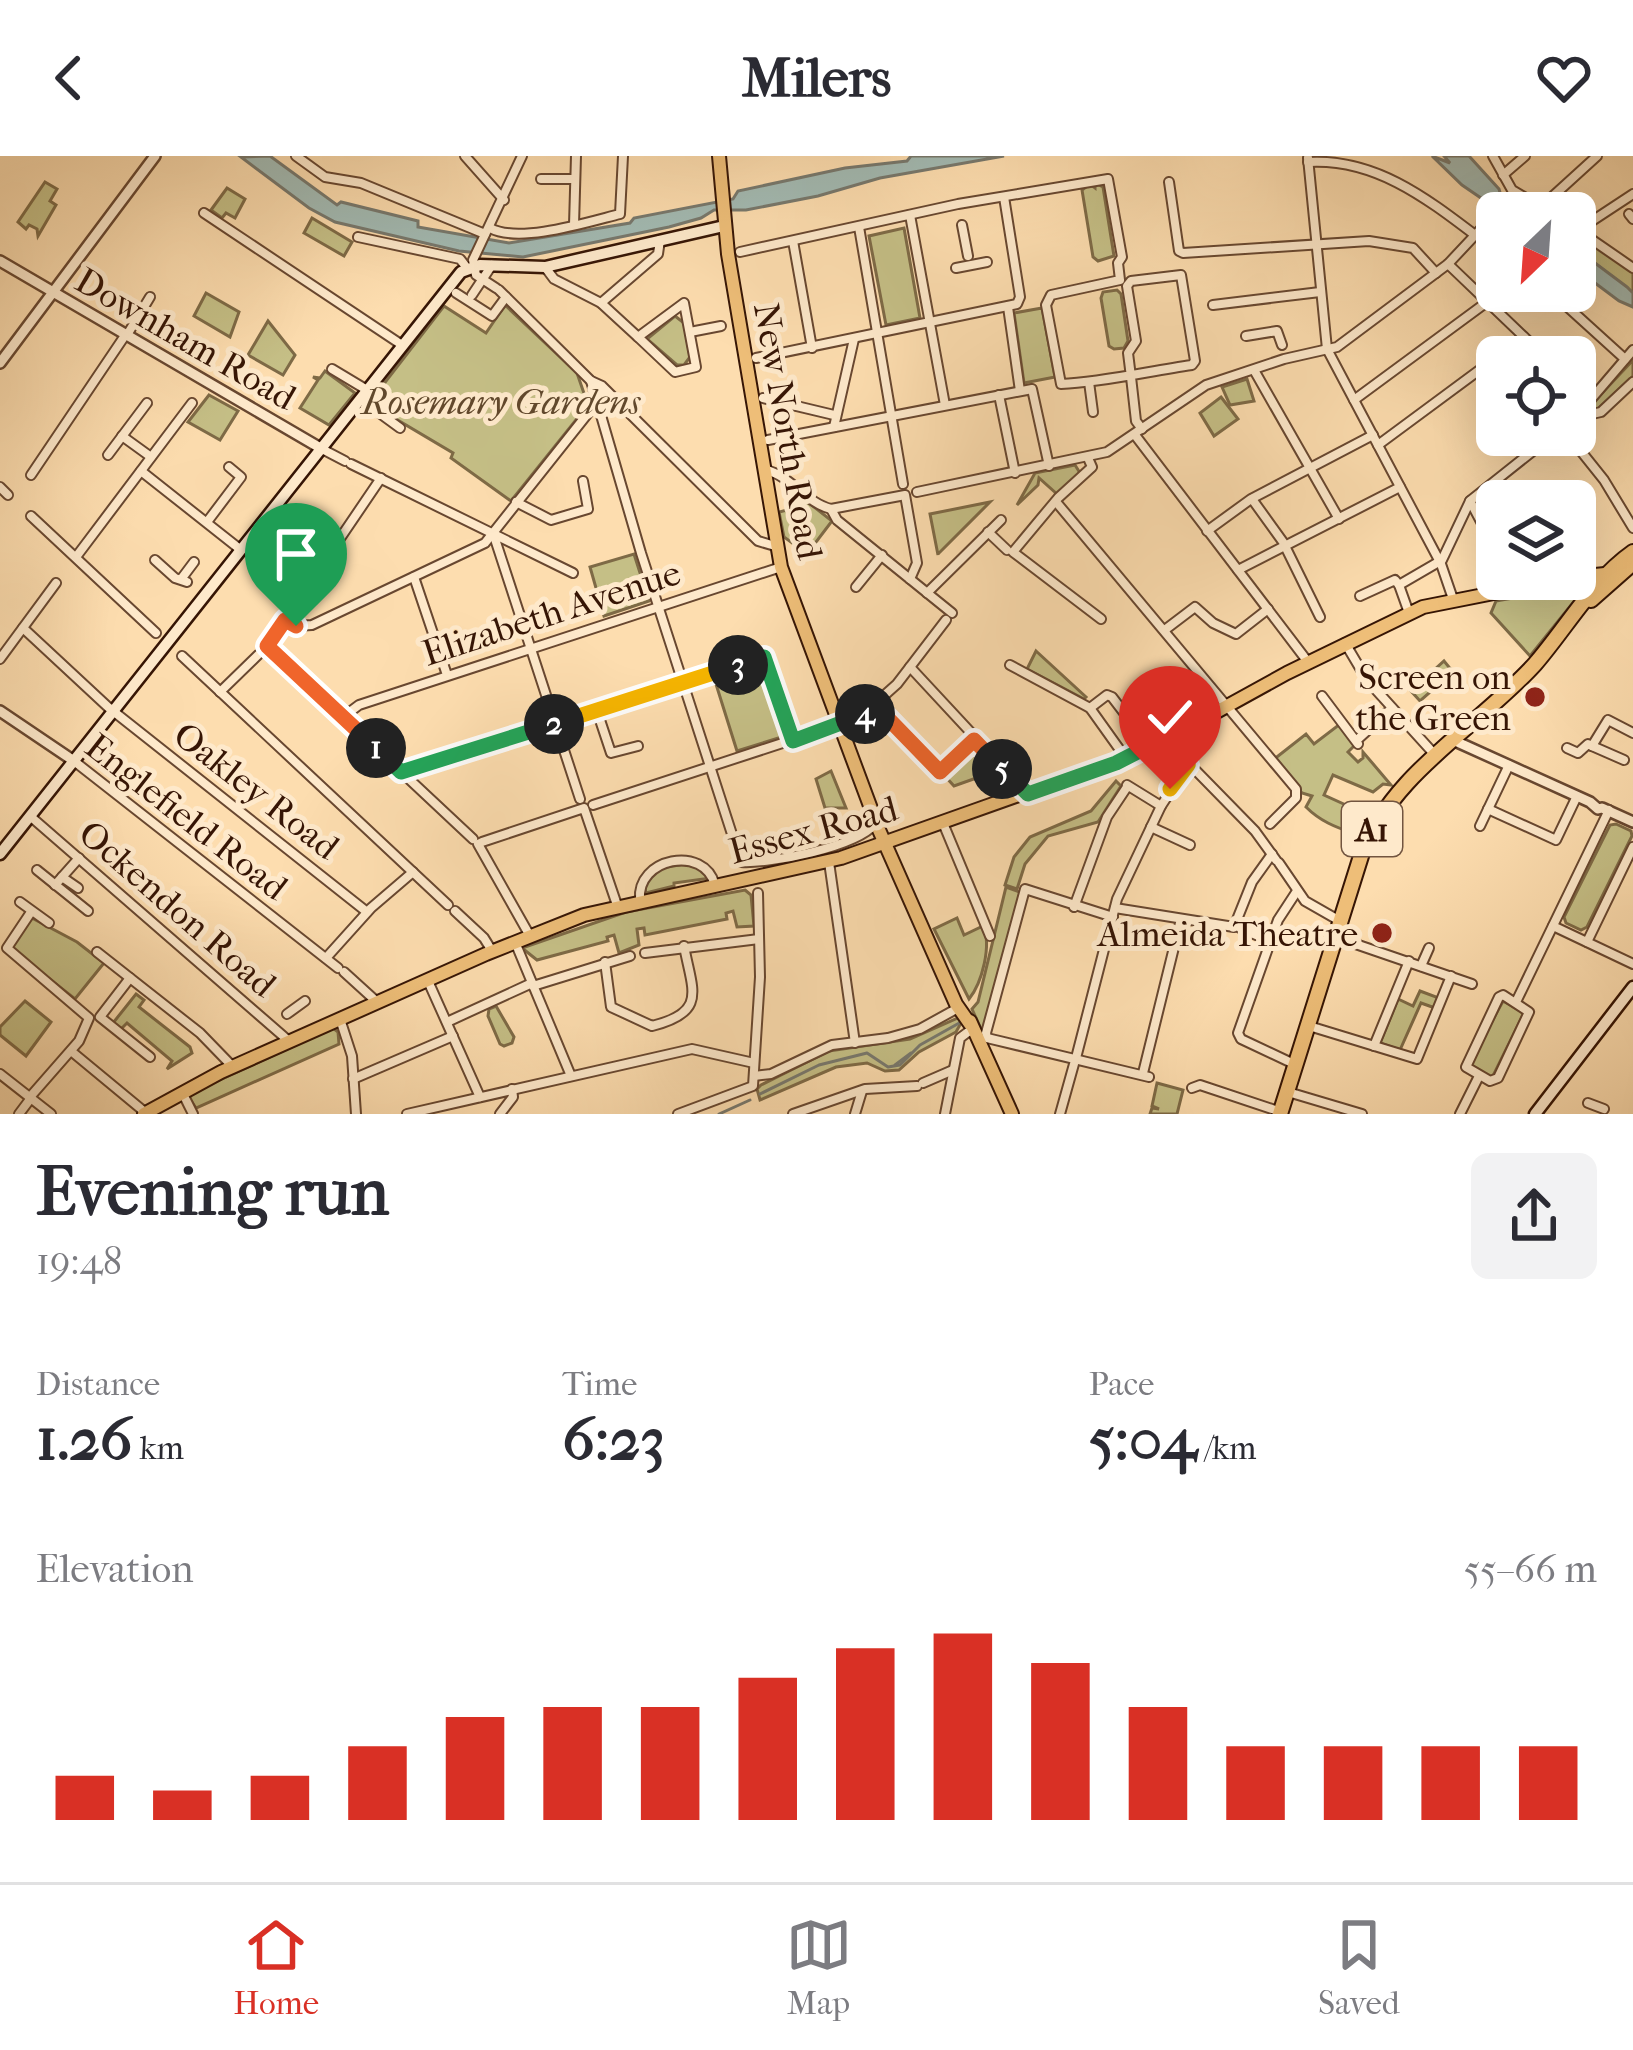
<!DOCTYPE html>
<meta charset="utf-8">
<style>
:root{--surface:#fff;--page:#f2f2f3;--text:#2b2b33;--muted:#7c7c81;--line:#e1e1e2;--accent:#d93025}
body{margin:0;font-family:"IM FELL French Canon",serif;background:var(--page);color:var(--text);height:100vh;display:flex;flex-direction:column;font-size:45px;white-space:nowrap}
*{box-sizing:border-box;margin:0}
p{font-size:39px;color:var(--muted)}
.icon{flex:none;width:66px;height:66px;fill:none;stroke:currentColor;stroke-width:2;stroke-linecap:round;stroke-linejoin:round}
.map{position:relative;height:958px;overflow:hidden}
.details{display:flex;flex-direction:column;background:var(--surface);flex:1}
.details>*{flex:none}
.needle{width:78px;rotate:205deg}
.fabs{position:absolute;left:1476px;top:36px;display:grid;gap:24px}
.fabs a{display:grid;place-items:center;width:120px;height:120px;border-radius:18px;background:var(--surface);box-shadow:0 12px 48px #0002;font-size:60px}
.pin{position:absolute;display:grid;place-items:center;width:102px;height:102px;color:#fff;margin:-123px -51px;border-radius:50% 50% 50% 0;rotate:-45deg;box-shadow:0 0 12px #0007}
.pin .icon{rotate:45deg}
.km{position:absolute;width:60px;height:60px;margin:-30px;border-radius:50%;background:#222;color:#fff;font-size:33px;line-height:60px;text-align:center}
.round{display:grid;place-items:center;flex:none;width:126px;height:126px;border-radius:18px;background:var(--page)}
.overview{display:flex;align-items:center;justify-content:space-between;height:204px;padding:0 36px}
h1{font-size:66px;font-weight:700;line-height:90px}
.metrics{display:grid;grid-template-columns:repeat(3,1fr);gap:18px;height:204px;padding:12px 36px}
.metrics div{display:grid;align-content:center}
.metrics b{font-size:60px;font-weight:700}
.metrics small{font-size:33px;font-weight:400}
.metrics p{font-size:33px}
.chart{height:336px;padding:24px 36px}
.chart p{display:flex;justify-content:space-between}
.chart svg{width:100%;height:216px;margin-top:12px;stroke:var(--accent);stroke-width:6}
header{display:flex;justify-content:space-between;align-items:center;height:156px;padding:0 36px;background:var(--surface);font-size:54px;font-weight:700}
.menu{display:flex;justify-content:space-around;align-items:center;height:168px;border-top:3px solid var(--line);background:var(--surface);font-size:33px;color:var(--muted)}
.menu a{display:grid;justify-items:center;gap:6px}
.menu .selected{color:var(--accent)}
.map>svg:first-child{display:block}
</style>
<header><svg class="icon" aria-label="back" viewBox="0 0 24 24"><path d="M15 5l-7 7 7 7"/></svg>Milers<svg class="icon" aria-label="heart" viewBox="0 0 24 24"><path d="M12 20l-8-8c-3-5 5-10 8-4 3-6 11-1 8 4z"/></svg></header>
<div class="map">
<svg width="1633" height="958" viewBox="0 0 1633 958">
<rect width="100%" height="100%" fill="#fdddaf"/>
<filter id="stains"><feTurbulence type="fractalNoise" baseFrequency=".00167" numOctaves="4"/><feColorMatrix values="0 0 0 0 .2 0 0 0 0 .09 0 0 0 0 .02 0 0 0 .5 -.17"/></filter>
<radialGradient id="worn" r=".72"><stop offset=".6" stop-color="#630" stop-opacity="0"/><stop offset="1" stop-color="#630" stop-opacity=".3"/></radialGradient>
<g fill="#c5bf86" stroke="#7e6a46" stroke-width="3">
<path d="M45,26L57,33L50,45L56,49L38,80L37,73L29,69L26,73L18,66Z"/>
<path d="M1095,27L1103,31L1114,100L1098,105L1093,101L1082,34L1090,28L1095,32Z"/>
<path d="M227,32L245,43L235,62L226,57L222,62L211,54Z"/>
<path d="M312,62L352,86L344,100L304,77Z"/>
<path d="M904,72L920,162L886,169L869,80Z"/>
<path d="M1575,74L1633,115V137L1575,92Z"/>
<path d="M1117,134L1121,138L1128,185L1124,192L1114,193L1109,190L1101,142L1103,136Z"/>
<path d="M206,137L239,156L230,181L194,160Z"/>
<path d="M505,149L577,217L588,249L511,345L451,302L453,297L369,247L444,150L486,177Z"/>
<path d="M1042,152L1055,221L1024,227L1014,157Z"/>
<path d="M675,160L684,167L690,201L684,209H677L647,183Z"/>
<path d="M268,165L295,199L283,219L248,199Z"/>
<path d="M1633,204V220L1597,254L1589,251Z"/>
<path d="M325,215L355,237L329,269L300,252L318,224L313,221L320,222Z"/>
<path d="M1247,223L1254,245L1230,249L1222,231Z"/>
<path d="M209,239L238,255L220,284L188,266Z"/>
<path d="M1221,241L1238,263L1214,280L1200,257Z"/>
<path d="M1075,309L1080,317L1057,338L1039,322L1038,329L1017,349L1035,317Z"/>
<path d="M795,336L832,365L807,398L784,381L779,356L795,352Z"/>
<path d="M990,346L938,398V399L930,358Z"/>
<path d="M634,398L649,445L604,460L590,411Z"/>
<path d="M1576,431L1580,438L1530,500L1491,457L1496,445Z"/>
<path d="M1036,495L1086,541L1084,543L1027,513Z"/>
<path d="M1444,505L1453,516L1420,545L1411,535Z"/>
<path d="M763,510L785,580L737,595L715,525Z"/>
<path d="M1340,568L1356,588L1348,596L1358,606L1363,602V596L1391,629L1383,628L1373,636L1333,619L1324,639L1359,655L1357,660L1361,662L1353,677C1335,671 1320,665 1306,651L1312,640L1302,637L1273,604L1306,578L1314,588Z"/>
<path d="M973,591L996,615L954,630L943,618Z"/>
<path d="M831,615L846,652H825L816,623Z"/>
<path d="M1116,625L1121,630L1098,666L1048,680L1025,708L1017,733L1005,729L1014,701L1030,681L1091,655Z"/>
<path d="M1616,668L1631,675L1632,680L1587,771L1581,774L1566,767L1564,761L1610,669Z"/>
<path d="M687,708L699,710L711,722L674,727V730L646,737L644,730L659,712Z"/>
<path d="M1006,731L1022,737L985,873H981L972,853L978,846Z"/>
<path d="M745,734L751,739L754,770L737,771L733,755L726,757L727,763L645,779L644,772L637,773L639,789L619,797L614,779L607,781L608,785L537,804L522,792L626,756Z"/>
<path d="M30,761L77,786L104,807L75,843L10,792Z"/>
<path d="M957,762L964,779L983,770C992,789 982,827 969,843L934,773Z"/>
<path d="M1420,835L1439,842L1435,852L1421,847L1400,894L1380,887L1398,843L1413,850Z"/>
<path d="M136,838L144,844L139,851L190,891L192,897L167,913L172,905L127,867L121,873L113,867Z"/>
<path d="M25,845L51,866L26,900L0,879V871Z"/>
<path d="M1503,845L1524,857L1492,922L1469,908Z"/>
<path d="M496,850L514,881L512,887L504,890L500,888L488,860L489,853Z"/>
<path d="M958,862L961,867L956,876L919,896L899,914L885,915L867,907L836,911L760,944L757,933L761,929L829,895L910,883Z"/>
<path d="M333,872L338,876L339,888L196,952L187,939Z"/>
<path d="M1157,927L1183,934L1177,958H1150L1152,952L1159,953L1152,950Z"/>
</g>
<g fill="#a2bab3" stroke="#77786d" stroke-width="3">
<path d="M270,0L337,49L341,46L418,65V71L509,87L630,67L634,62L733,43L738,35L845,12L907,5L911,0H1004L880,22L818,40L746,54H714L701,62L669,71L523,101L459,95L335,66L309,52L241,1Z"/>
<path d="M1432,0L1450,7L1444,0H1469L1499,33L1501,40L1526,57H1509L1494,44L1481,42L1462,29Z"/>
<path d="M1575,92L1627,131L1633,137V151L1619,145L1575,112Z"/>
</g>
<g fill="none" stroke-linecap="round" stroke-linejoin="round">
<g stroke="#77786d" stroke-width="3">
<path d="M895,909L911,897"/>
<path d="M760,938L819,909L867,897L888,911L900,909L920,889L961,866"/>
<path d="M719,958L750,944"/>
</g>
<defs>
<g id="minor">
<path d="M296,0L325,21L361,27L485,78"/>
<path d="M465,0L504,44"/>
<path d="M1493,0L1512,34L1551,57"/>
<path d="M1308,2L1327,193L1441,408L1453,443"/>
<path d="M1308,6C1374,2 1425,41 1475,79"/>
<path d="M1503,19L1525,0"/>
<path d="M541,23H575"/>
<path d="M1169,26L1179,95L1183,97L1369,85L1413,92L1436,117"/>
<path d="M1541,51L1597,0"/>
<path d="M204,57L402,189"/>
<path d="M1629,58L1633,63"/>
<path d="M910,59L945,249"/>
<path d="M574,69L576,0"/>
<path d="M962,69L968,100"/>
<path d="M859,71L903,328"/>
<path d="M490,72C519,88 588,66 620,58L623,0"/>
<path d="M1575,72L1633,112"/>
<path d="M1481,73L1497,88"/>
<path d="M1583,77L1592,65L1633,38"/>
<path d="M358,81L460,103L467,112"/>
<path d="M793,85L812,192"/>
<path d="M740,96L958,48L1108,23L1122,101L1118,107L1120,124L1051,139L1046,149L1061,228C1105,226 1149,215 1192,209L1195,205L1181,119L1131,125L1127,130L1136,185L1128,197C1129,205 1130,213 1131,221L1136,265L1142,273"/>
<path d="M1448,108L1545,201"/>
<path d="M545,111L554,123L601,147L638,181"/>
<path d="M956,112L987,106"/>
<path d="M496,132L476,119L473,104L522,0"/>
<path d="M499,134L591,225L602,230L758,385L775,390"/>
<path d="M1550,135L1625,203"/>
<path d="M456,137L492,160L506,141"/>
<path d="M472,139L492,109"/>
<path d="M601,147L658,98L660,84"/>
<path d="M684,147L696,211L675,216L638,181Z"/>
<path d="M1213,149L1320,136"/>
<path d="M1008,151L1020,235"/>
<path d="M690,176L721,170"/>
<path d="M127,179L150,141"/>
<path d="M1246,180L1277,175L1282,189"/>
<path d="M756,202L1017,148L1020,141L1004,41"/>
<path d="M332,213L367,234"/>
<path d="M1254,214L1339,363"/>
<path d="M591,225L641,397L741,706C770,708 856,691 875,668"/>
<path d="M1089,226L1093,256"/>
<path d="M1575,230L1590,242"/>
<path d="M999,239L1015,317"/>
<path d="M763,242L834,259"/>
<path d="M1354,244L1487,146"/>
<path d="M374,253L400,272"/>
<path d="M1584,253L1592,258L1601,256L1633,226"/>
<path d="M1575,262L1633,194"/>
<path d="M834,271L854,183"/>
<path d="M1135,279L1308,506"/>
<path d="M1568,279L1604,324L1633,372"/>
<path d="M122,280L151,301"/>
<path d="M768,284L1032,233L1049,310"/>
<path d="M1378,289L1524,181"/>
<path d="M322,293L345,305"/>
<path d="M108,299L147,247"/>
<path d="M1088,302L1092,311L1058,342L1013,396L1101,463"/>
<path d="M351,308L573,417"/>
<path d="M766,314C791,320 806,347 831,353L837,364L952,457"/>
<path d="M141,315L241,394"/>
<path d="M31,319L126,178"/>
<path d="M381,322L267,490L473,683"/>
<path d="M0,331L8,339"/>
<path d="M917,336L1107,296L1206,229L1284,203L1337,191L1448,108L1493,60"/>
<path d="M1252,343L1283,386L1320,461"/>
<path d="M1470,345L1486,375L1497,370"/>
<path d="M516,346L551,364L588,353L583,325"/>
<path d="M1057,347L1296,633V642L1270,668"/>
<path d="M831,353L905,339L917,407L910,423"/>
<path d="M31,360L156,477"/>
<path d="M207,366L241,321L229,311"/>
<path d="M1207,375L1251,343L1373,279"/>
<path d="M988,376L1007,394"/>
<path d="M494,380L580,643"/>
<path d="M76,401L192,247"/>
<path d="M155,404L175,422L187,426"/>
<path d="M1238,414L1400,331"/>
<path d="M414,421L447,519"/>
<path d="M182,422L194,406"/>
<path d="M856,431L882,399"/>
<path d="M927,437L1001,364"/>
<path d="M1360,440L1395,424L1399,429"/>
<path d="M1409,457L1399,429L1442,404L1470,345L1553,279"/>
<path d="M285,464L296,470L312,469L485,387L593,251L611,242"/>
<path d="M23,472L108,551L367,756"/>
<path d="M1166,473L1195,451L1213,467L1236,478L1268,453"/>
<path d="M1345,487L1367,524L1436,600"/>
<path d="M182,500L448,749"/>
<path d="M0,503L56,427"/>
<path d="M1010,509L1090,552L1125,601"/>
<path d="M910,511L1027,637"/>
<path d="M1169,531L1198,564"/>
<path d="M220,536L258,499"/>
<path d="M1322,540L1358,588"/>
<path d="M875,549L940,616L974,584"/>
<path d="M1090,552L1107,539L1112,541L1151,592"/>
<path d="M597,555L611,597L638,590"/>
<path d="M343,561L359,549L781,411"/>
<path d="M1358,583L1392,552"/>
<path d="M1166,584L1255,675L1276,704"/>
<path d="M1592,590L1608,564L1633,577"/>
<path d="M1592,590L1624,604"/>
<path d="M1567,592L1578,597L1588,588L1592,590"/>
<path d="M74,605L338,812"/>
<path d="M403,615L765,501L792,585"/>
<path d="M1127,629L1161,650"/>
<path d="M593,649L859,562L897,528L946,464"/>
<path d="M1488,653L1556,684L1577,640"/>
<path d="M30,660L290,886"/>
<path d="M943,667L990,780"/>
<path d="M1480,670L1509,609"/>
<path d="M1151,671L1190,689"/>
<path d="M829,706L855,887"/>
<path d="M1279,707L1305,745L1340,765"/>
<path d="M37,714L88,755"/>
<path d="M62,721L78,732"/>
<path d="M55,729L79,702"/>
<path d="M640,744C636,702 704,688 715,729"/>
<path d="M20,746L49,767"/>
<path d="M1074,751L1107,661L1127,631"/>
<path d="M1115,752L1234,771L1252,726L1272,698"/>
<path d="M455,755L484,782L492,795"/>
<path d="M1113,761L1025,733L986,877L987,882L1149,921"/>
<path d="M1553,770L1633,808"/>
<path d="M1240,772L1270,785"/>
<path d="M530,780L478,688L482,686L584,652L617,749"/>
<path d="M1338,782L1472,828"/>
<path d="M515,786L571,920"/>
<path d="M1587,786L1633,691"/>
<path d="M97,796L200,877L232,910"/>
<path d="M645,797L759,783"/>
<path d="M326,802L371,752L413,716"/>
<path d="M605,806L611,851L652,870C708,856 692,834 684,790"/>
<path d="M1421,810L1429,792"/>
<path d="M344,816L377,846"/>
<path d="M130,822L100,861L150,901"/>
<path d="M428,825L480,941"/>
<path d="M533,830L630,800"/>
<path d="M1503,839L1529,856L1498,922L1490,925L1466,911L1499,841Z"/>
<path d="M1516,846L1609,654"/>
<path d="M287,858L305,845"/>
<path d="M340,863L352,900L356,958"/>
<path d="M447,866L532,827"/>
<path d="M1309,870L1417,903L1451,820"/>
<path d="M1374,890L1409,805"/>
<path d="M71,895L146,957"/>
<path d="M1076,902L1117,743L1161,650L1188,609"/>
<path d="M1294,908L1241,883L1238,877L1278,764L1297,735"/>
<path d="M1143,917L1181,763"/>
<path d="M0,918L51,958"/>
<path d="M754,920L771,918L832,889L888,882L920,873L958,852"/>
<path d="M353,923L453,880"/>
<path d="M923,927L953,914"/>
<path d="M1192,932L1200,929L1281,956"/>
<path d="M1288,936L1362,958"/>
<path d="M183,938L193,958"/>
<path d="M30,941L79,885L89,862L7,792L31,756"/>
<path d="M1588,947L1604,953"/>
<path d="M19,958L31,942"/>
<path d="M407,958L692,893L754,907"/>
<path d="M500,958L513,941L512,933"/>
<path d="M678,958L753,930L760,821L758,737"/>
<path d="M793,958L865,933L917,930"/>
<path d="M855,958L862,935"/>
<path d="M945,958L960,882L972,873"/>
<path d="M1060,958L1074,908"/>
<path d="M1460,958L1479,920"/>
</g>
<g id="tertiary">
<path d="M0,105L322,293"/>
<path d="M0,207L155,0"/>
<path d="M0,555L74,605"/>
<path d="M1455,585L1590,646L1598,653L1602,652L1633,666"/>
</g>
<g id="secondary">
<path d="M0,698L461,116L480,109L545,111L724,70"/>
<path d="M1535,958L1633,831"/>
</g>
<g id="primary">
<path d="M719,0L728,98L781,411L879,674L956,848L970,868"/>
<path d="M1575,421L1615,417"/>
<path d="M970,865L1012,958"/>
<path d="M144,958L221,916L486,798L584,759L841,702L1151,592L1287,517L1423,451L1564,423"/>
</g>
<g id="trunk">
<path d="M1591,444L1633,407"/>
<path d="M1280,958L1361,700C1390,618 1479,570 1535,508C1567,471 1593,424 1633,396"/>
</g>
</defs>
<use href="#minor" stroke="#684730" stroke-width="12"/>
<use href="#tertiary" stroke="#684730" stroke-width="14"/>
<use href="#secondary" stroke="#361505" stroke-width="15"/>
<use href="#primary" stroke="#361505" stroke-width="16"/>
<use href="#trunk" stroke="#361505" stroke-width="18"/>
<use href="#minor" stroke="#fee9cb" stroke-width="8"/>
<use href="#tertiary" stroke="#fee9cb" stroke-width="9"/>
<use href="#secondary" stroke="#fee9cb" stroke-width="10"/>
<use href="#primary" stroke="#eebe78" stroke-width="12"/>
<use href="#trunk" stroke="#eebe78" stroke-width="14"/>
</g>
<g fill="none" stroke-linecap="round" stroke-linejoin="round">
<defs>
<path id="split-1" d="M296,470L285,464L267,490L376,592"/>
<path id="split-2" d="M376,592L401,616L554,568"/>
<path id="split-3" d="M554,568L738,509"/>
<path id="split-4" d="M738,509L764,501L793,585L865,558"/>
<path id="split-5" d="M865,558L875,549L940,616L974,584L1002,613"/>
<path id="split-6" d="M1002,613L1028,638L1116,607L1165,582L1171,590"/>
<path id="split-7" d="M1170,633L1188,609L1171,590"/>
</defs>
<use href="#split-1" stroke="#fff" stroke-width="24"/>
<use href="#split-2" stroke="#fff" stroke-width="24"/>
<use href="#split-3" stroke="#fff" stroke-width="24"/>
<use href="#split-4" stroke="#fff" stroke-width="24"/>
<use href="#split-5" stroke="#fff" stroke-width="24"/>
<use href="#split-6" stroke="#fff" stroke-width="24"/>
<use href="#split-7" stroke="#fff" stroke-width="24"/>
<use href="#split-1" stroke="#f0652b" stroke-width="15"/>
<use href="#split-2" stroke="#22a559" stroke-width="15"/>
<use href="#split-3" stroke="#f5b400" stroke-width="15"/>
<use href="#split-4" stroke="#22a559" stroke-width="15"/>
<use href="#split-5" stroke="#f0652b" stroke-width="15"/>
<use href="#split-6" stroke="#22a559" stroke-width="15"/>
<use href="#split-7" stroke="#f5b400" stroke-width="15"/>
</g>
<g fill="#8f2418" stroke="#fee9cb" stroke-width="4.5">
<circle cx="1535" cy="541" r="12"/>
<circle cx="1382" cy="777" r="12"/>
</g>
<g text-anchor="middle" stroke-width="10" stroke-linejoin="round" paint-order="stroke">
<rect fill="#fee9cb" stroke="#725540" stroke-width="3" x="1342" y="646" width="60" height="54" rx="9"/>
<g font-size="33" font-weight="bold" fill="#361505">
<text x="1372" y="685">A1</text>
</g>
<g font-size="36" fill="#361505" stroke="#fee9cb">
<text transform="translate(186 182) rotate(30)" y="13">Downham Road</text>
<text transform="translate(789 275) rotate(80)" y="13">New North Road</text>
<text transform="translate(551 456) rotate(-18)" y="13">Elizabeth Avenue</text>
<text transform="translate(257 634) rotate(38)" y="13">Oakley Road</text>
<text transform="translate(187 660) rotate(38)" y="13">Englefield Road</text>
<text transform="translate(813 673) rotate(-15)" y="13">Essex Road</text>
<text transform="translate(178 752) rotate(41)" y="13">Ockendon Road</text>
</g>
<g font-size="36" font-style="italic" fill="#61482c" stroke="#fee9cb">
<text x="501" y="258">Rosemary Gardens</text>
</g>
<g font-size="36" fill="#361505" stroke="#fee9cb" text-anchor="end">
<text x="1511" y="533">Screen on<tspan x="1511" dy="41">the Green</tspan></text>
<text x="1358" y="790">Almeida Theatre</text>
</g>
</g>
<rect width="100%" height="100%" filter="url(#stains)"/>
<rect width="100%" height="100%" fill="url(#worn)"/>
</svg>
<div class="fabs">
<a><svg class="needle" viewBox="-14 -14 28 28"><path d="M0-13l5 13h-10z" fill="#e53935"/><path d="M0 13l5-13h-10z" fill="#7c7c81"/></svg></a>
<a><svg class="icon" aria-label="locate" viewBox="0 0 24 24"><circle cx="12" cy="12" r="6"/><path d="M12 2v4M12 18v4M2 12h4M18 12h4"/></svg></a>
<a><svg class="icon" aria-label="layers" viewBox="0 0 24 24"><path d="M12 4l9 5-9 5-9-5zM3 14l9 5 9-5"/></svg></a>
</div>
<div class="pin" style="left:296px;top:470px;background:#1e9e55"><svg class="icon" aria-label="arrive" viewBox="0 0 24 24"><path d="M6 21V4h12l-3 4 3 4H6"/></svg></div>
<div class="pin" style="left:1170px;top:633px;background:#d93025"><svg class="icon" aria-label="check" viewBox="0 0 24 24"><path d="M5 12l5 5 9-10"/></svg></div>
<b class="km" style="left:376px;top:592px">1</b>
<b class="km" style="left:554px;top:568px">2</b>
<b class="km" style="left:738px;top:509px">3</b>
<b class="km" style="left:865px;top:558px">4</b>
<b class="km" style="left:1002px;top:613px">5</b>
</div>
<section class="details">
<div class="overview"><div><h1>Evening run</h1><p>19:48</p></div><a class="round"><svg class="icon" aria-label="share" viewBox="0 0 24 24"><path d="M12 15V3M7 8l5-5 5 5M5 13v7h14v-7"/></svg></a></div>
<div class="metrics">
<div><p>Distance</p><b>1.26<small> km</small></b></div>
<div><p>Time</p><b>6:23</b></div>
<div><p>Pace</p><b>5:04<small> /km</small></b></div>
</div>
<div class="chart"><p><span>Elevation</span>55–66 m</p>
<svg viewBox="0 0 160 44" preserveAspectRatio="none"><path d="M5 44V35M15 44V38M25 44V35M35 44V29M45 44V23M55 44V21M65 44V21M75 44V15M85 44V9M95 44V6M105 44V12M115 44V21M125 44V29M135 44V29M145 44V29M155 44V29"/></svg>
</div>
</section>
<nav class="menu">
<a class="selected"><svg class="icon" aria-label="home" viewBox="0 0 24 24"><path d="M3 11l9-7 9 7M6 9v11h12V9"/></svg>Home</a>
<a><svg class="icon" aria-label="map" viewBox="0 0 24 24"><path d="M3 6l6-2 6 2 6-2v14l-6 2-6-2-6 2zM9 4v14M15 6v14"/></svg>Map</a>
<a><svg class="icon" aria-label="saved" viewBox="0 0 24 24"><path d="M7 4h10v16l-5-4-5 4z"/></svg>Saved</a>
</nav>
